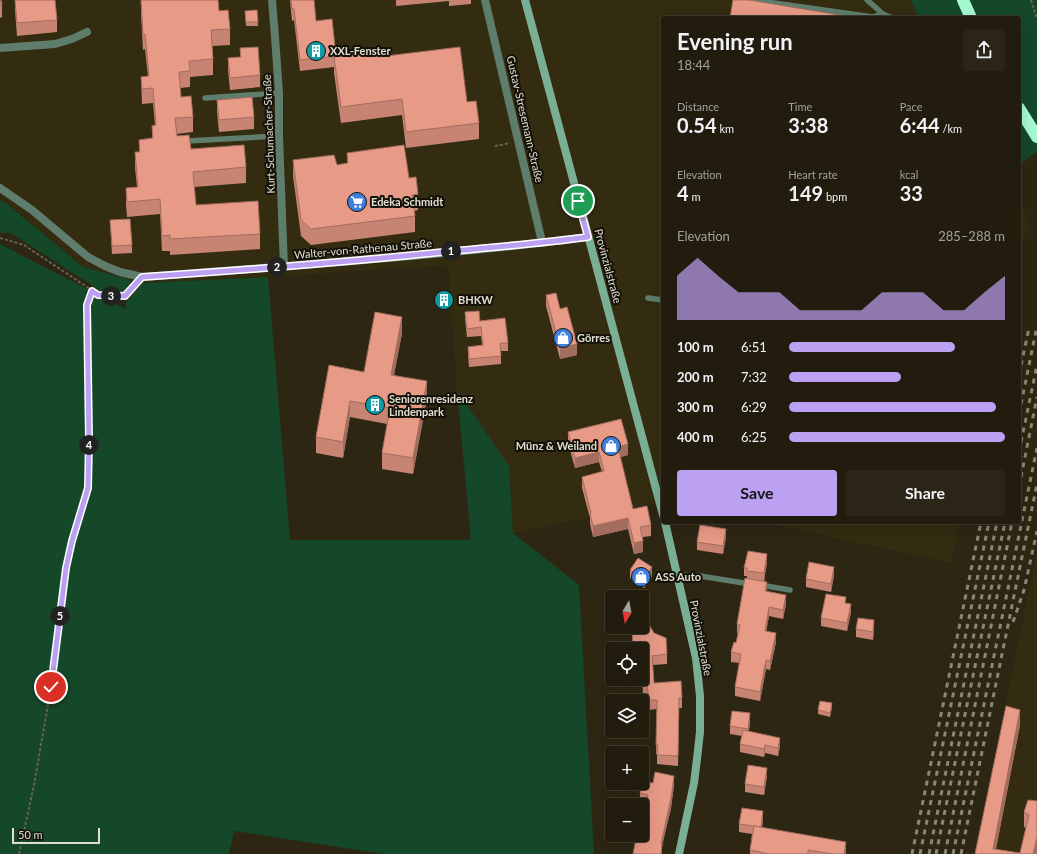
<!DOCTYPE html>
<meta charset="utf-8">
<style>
:root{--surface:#221c0e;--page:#2a2517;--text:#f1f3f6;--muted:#a2a19e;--line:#3f3a2e;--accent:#bca0f2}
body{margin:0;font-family:Lato,sans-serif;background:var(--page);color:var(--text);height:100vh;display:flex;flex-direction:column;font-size:15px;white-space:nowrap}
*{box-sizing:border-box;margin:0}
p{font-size:13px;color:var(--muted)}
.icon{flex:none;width:22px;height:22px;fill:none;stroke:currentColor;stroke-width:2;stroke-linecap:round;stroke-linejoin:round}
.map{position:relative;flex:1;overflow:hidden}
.details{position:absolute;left:661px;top:16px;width:360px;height:508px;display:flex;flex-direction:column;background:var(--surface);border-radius:4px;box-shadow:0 4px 16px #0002,0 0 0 1px var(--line)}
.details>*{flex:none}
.needle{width:26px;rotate:190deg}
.tools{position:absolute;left:605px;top:590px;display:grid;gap:8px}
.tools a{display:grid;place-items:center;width:44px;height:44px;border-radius:4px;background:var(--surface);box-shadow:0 4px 16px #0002,0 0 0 1px var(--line);font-size:20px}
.scale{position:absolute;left:12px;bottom:10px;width:88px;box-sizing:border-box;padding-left:4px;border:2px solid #e1ddd1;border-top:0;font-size:11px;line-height:14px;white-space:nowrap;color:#e1ddd1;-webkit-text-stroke:3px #121007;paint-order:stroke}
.pin{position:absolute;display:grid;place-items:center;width:34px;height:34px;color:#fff;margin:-17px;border:2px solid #fff;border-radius:50%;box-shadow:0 1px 4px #0007}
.km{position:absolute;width:20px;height:20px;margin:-10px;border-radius:50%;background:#222;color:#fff;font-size:11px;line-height:20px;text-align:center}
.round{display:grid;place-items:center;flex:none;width:42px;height:42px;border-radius:4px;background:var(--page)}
.summary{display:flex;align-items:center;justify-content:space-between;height:68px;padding:0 16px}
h1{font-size:22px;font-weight:700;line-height:30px}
.stats{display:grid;grid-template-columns:repeat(3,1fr);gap:6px;height:68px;padding:4px 16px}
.stats div{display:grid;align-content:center}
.stats b{font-size:20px;font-weight:700}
.stats small{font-size:11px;font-weight:400}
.stats p{font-size:11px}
.chart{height:112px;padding:8px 16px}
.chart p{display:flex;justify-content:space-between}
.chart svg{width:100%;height:72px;margin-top:4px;fill:var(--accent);opacity:.7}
.cta{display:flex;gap:8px;margin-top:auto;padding:8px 16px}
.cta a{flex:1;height:46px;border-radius:4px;background:var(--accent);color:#111;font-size:16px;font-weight:700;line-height:46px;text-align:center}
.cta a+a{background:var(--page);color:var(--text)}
ul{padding:0 16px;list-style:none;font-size:13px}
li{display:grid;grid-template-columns:64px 48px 1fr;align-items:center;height:30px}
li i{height:10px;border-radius:5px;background:var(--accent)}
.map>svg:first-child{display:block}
</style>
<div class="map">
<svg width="1037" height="854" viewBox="0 0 1037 854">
<rect width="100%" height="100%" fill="#2d2613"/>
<g fill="#342c11">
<path d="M0,0H911L918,18H663V502L513,533L509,466L457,390L448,265L268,277L143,283L83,267L7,203L0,200Z"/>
<path d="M1019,195L1030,229L1019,247Z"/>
<path d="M764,522H958L952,563Z"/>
<path d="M1037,552V854H975L981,825Z"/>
</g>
<g fill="#154729">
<path d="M911,0H1037V151L1019,165V18H918Z"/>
<path d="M0,200L6,203L83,267L132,280L124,293L102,292L11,233H0Z"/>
<path d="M0,244L126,309V302L143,283L268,277L290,540H471L457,390L509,466L513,533L579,585L594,854H384L234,831L229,854H0Z"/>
</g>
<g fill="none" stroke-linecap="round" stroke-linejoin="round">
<g stroke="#696352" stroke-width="2" stroke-dasharray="3 2" stroke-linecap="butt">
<path d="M1031,0L1036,16L1037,15"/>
<path d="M495,146L510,143"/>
<path d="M0,238L24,245L99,295L125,296L135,285"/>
<path d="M19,854L34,785L51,687L66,568L72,541L88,488L89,440L87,305L92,291"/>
</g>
<g stroke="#5e7d6d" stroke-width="5.5">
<path d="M753,0L873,17L883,14"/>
<path d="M867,0L883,14L892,18"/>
<path d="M205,98L279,93"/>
<path d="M187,141L279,136"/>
<path d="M648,298L663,300"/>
<path d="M677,575L700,576L750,584"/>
<path d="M761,585L790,590"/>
</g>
<g stroke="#5e7d6d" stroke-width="8">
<path d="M272,0L275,37L279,93V136L284,267"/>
<path d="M485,0L542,242"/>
<path d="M0,48L55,44L72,39L87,32"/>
<path d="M0,188L32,210L88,257L105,266L120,272L142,277C291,266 440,256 588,237"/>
</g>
<g stroke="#7baf95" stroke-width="8">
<path d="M525,0L663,515"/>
<path d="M665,522L696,658L700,696V732L697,759L694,783L679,854"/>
</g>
<g stroke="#a6f8d0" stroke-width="12">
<path d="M963,0L971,18"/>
<path d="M1019,108L1037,137"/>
</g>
<g stroke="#8b8676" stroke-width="3" stroke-dasharray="5 5" stroke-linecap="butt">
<path d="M1019,375L1029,328"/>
<path d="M1019,414L1037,326"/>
<path d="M1019,452L1037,365"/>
<path d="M1019,487L1037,397"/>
<path d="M1013,622L1024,590L1037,531"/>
<path d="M912,854L981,522"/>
<path d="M920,854L989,522"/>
<path d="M929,854L997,522"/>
<path d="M936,854L1005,522"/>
<path d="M945,854L1012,522"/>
<path d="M953,854L1037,448"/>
<path d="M961,854L1037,484"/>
</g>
</g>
<g fill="#c78473">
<path d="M0,0L2,5V17L0,18Z"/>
<path d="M15,0L57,20V32L17,36L15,10Z"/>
<path d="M141,0L219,11L230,29V45L212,46L213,59V75L190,77V87L180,88L181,97L193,117V132L176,134L177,136L191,149L246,167V183L194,187L196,205L260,234V249L170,255V251H162L160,214L127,217L126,204V188L137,187L135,168V152H139V140L152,139V126H155L153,103L142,104L141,77L148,76L145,49L143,50L141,14Z"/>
<path d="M290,0H314L316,21L336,56L378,57L467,102L479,123V139L406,148L402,115L341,123L334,73V67L300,71L294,20L292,21Z"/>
<path d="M396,0H471V4L449,6V1L396,6Z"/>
<path d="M257,10L258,26H246L245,11Z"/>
<path d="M240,48L260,75V87L230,90L228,70V58L240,57Z"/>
<path d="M217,100L254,117V129L219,132L217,112Z"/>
<path d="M347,153L409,178L418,194V210L414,211L415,216V232L311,245L301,236L293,176V160L337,165L347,163Z"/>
<path d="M110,220L132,245V253L112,254Z"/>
<path d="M546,295L560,309L577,355L560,359L546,306Z"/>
<path d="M465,312L480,322L508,343V351H501V364L469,367L468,355V347L482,345L481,336L467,337L465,320Z"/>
<path d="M402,333L394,375L427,398L413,474L382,469V453L387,424L350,417L343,458L316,453V437L364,372Z"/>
<path d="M568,432L628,455L620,457L633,509L651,525V536L643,537V552L634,554L628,529L593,537L590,524V518L582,488V477L602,472L599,462L575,468L568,443Z"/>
<path d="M726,537L723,554L697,550V542Z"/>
<path d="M767,562L764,581L767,591L786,604L783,619L769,616L766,631L776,642L770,670L766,669L760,701L735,696V687L739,663L731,662V652L736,643L738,634L737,633V624L747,578V576H744V568Z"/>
<path d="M630,570L652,576L644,588L630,578Z"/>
<path d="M834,575L831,592L806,587V579Z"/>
<path d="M846,603L851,612L847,631L821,626V618Z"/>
<path d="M632,627L667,654V664L653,665L654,683L682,698V708H679L678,766L657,764V754H656L657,709L649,710L647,693L643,694L642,674V649H633Z"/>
<path d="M874,628L873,640L856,637V629Z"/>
<path d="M832,707L830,717L818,714V710Z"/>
<path d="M750,722L749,731L780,746L778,756L765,753L764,757L740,752V744L742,736L730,734V726Z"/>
<path d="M1020,725L996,849L1020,853L1026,828L1024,827V812L1037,801V854H975Z"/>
<path d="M767,776L764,795L745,792V784Z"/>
<path d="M653,783L674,785L671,808L662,846V854L639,840L646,804L640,803V793Z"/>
<path d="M763,820L762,827L846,854H750V850L752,834L739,832V824Z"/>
</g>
<g fill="#a26c5e">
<path d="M402,317V333L391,391V375Z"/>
<path d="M577,344V355L560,359V348Z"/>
<path d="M427,381V398L413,474V458Z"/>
<path d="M350,401V417L343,458V442Z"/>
<path d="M628,444V455L618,458V447Z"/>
<path d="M599,452V462L575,468V458Z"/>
<path d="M628,518V529L593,537V526Z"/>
<path d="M726,529V537L723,554V546Z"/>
<path d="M643,541V552L634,554V543Z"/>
<path d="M767,554V562L764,582V573Z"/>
<path d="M652,567V576L644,588V579Z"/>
<path d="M834,567V575L831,592V584Z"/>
<path d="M767,582V591L765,600V591Z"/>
<path d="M786,595V604L783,619V610Z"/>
<path d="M851,604V612L847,631V623Z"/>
<path d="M769,607V616L765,640V631Z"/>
<path d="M874,620V628L873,640V632Z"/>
<path d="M776,633V642L770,670V661Z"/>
<path d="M766,660V669L760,701V692Z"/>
<path d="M832,703V707L830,717V713Z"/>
<path d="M1020,710V725L995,854L993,849Z"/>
<path d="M750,713V722L748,737V729Z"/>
<path d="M780,738V746L778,756V748Z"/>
<path d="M765,745V753L764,757V749Z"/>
<path d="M767,768V776L764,795V787Z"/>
<path d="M674,776V785L671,808L662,846V854H661V844Z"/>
<path d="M763,811V820L761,836V828Z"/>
<path d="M1037,837V854H1033Z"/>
<path d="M846,842V854H844Z"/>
</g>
<g fill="#e79a86" stroke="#a26c5e">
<path d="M0,0H1L2,5H0Z"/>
<path d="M15,0H55L57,20L17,23Z"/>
<path d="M141,0H218L219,11L228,10L230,29L211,30L213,59L189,61L190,71L179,72L181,97L191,96L193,117L175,118L177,136L189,135L191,149L244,145L246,167L193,172L196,205L258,201L260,234L170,239V235L162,236L160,199L127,202L126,188L138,187L135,152H140L139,140L153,138L152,126L156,125L153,88L142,89L141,77L149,76L145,34H143Z"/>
<path d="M291,0H314L316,21L332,19L336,56L300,60L294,9H292Z"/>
<path d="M733,0H749L858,18H730Z"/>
<path d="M257,10L258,22H246L245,11Z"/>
<path d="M258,47L260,75L230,78L228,58L241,57L240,48Z"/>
<path d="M460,47L467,102L476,101L479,123L406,132L402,99L341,107L334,57L378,51V57Z"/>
<path d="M252,97L254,117L219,120L217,100Z"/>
<path d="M404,145L409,178L416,177L418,194L412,195L415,216L311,229L301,220L293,160L334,155L337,165L348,163L347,153Z"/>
<path d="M130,219L132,245L112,246L110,220Z"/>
<path d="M556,293L560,309L567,307L577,344L560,348L546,295Z"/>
<path d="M479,311L480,322V321L505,318L508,343H500L501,356L469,359L468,347L483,345L481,327L467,329L465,312Z"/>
<path d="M375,312L402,317L391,375L427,381L413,458L382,453L390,408L350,401L343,442L316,437L329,365L364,372Z"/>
<path d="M621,419L628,444L618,447L633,509L647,506L651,525L640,527L643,541L634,543L628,518L593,526L590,514L591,513L582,477L604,471L599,452L575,458L568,432Z"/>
<path d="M700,525L726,529L723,546L697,542Z"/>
<path d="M748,551L767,554L764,573L747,571V568H744Z"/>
<path d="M638,558L652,567L644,579L630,570Z"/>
<path d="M809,562L834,567L831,584L806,579Z"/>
<path d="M745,578L767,582L765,591L786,595L783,610L769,607L765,631L776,633L770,661L766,660L760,692L735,687L741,654L731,652L734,642L736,643L740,625L737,624Z"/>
<path d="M826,594L846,597L845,603L851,604L847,623L821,618Z"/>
<path d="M858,618L874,620L873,632L856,629Z"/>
<path d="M642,623H648L654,633L666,638L667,654L652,656L654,683L681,681L682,698H679L678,756L657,755L658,745H656L657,700H649L647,684H643L642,665V649H633L632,627H642Z"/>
<path d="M820,701L832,703L830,713L818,710Z"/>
<path d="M1006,706L1020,710L993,849L1020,853L1029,815L1024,812L1028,800L1037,801V837L1033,854H975Z"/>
<path d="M732,711L750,713L748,729L730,726Z"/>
<path d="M743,730L780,738L778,748L765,745L764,749L740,744Z"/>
<path d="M748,765L767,768L764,787L745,784Z"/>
<path d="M655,772L674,776L671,798L661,844H662L661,854H633L636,839L639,840L640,835H642V825L648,795L640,793L642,782L653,783Z"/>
<path d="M742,808L763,811L761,827L754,826L739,824Z"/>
<path d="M754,826L846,842L844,854H832L808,850V854H770L750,850Z"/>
</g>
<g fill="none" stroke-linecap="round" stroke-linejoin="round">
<defs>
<path id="route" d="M51,687L66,568L72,541L88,488L89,440L87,305L92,291L98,295L125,296L142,277C246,270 349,262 453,251C498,247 543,243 588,237L578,201"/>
</defs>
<use href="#route" stroke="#fff" stroke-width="8"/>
<use href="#route" stroke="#bca0f2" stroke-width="5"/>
</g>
<defs>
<symbol id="building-disc" viewBox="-11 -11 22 22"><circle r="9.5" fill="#0f9aa8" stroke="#121007"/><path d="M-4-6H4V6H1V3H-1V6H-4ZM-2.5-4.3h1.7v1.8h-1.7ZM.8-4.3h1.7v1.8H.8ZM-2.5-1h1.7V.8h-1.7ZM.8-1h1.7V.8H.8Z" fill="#fff"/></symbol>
<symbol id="supermarket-disc" viewBox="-11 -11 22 22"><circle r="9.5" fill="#3f7fe0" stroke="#121007"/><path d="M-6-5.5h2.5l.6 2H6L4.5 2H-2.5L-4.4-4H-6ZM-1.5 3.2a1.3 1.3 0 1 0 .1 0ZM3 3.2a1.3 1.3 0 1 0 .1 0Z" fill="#fff"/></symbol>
<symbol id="shop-disc" viewBox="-11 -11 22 22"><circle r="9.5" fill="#3f7fe0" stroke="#121007"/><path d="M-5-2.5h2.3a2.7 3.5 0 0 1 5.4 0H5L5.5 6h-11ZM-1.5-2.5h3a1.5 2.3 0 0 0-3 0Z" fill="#fff"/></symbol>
</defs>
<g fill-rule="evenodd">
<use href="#building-disc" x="305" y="40" width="22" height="22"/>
<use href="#supermarket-disc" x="346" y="191" width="22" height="22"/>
<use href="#building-disc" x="433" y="289" width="22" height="22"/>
<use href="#shop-disc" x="552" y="327" width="22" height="22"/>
<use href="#building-disc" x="364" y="394" width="22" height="22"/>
<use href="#shop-disc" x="600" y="435" width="22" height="22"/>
<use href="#shop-disc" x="630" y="566" width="22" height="22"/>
</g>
<g text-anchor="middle" stroke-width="4" stroke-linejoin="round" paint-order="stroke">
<g font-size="11" font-weight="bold" fill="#e1ddd1" stroke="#121007" text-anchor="start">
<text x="330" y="55">XXL-Fenster</text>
<text x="371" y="206">Edeka Schmidt</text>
<text x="458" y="304">BHKW</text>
<text x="577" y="342">Görres</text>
<text x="389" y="403">Seniorenresidenz<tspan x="389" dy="13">Lindenpark</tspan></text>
<text x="597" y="450" text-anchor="end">Münz &amp; Weiland</text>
<text x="655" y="581">ASS Auto</text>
</g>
<g font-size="11" fill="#e1ddd1" stroke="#121007">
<text transform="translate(525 119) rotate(77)" y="4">Gustav-Stresemann-Straße</text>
<text transform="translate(269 134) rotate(-92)" y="4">Kurt-Schumacher-Straße</text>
<text transform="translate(363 249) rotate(-5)" y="4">Walter-von-Rathenau Straße</text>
<text transform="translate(608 266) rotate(75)" y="4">Provinzialstraße</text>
<text transform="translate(701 638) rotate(79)" y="4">Provinzialstraße</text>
</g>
</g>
</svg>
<div class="tools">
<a><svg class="needle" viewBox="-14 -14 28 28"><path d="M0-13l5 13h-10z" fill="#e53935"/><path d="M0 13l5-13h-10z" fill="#a2a19e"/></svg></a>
<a><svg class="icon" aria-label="locate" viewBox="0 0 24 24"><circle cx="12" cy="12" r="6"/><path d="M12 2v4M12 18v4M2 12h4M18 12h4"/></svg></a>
<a><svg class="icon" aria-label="layers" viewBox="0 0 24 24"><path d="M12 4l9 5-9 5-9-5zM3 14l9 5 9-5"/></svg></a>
<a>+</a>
<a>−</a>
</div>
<div class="scale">50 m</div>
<div class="pin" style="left:578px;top:201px;background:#1e9e55"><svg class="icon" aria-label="arrive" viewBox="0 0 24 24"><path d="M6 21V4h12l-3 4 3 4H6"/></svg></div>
<div class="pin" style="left:51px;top:687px;background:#d93025"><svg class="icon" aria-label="check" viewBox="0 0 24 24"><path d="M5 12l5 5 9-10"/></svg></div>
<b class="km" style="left:451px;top:251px">1</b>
<b class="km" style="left:277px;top:267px">2</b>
<b class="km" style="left:111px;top:296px">3</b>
<b class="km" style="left:89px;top:445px">4</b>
<b class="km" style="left:60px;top:616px">5</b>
<section class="details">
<div class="summary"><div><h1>Evening run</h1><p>18:44</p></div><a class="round"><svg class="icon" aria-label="share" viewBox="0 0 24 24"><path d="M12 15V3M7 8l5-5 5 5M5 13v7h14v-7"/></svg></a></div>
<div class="stats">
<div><p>Distance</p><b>0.54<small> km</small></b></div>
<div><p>Time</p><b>3:38</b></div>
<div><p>Pace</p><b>6:44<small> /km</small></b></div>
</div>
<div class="stats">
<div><p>Elevation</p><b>4<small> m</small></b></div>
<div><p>Heart rate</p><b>149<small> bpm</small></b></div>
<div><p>kcal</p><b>33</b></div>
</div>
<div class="chart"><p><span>Elevation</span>285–288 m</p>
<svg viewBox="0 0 160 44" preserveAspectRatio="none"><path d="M0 44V17L10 6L20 17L30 27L40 27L50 27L60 38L70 38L80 38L90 38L100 27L110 27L120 27L130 38L140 38L150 27L160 17V44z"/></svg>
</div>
<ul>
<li><b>100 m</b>6:51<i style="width:77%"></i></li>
<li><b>200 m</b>7:32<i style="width:52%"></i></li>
<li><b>300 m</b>6:29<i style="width:96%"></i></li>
<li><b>400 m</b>6:25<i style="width:100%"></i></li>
</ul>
<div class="cta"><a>Save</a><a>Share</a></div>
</section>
</div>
